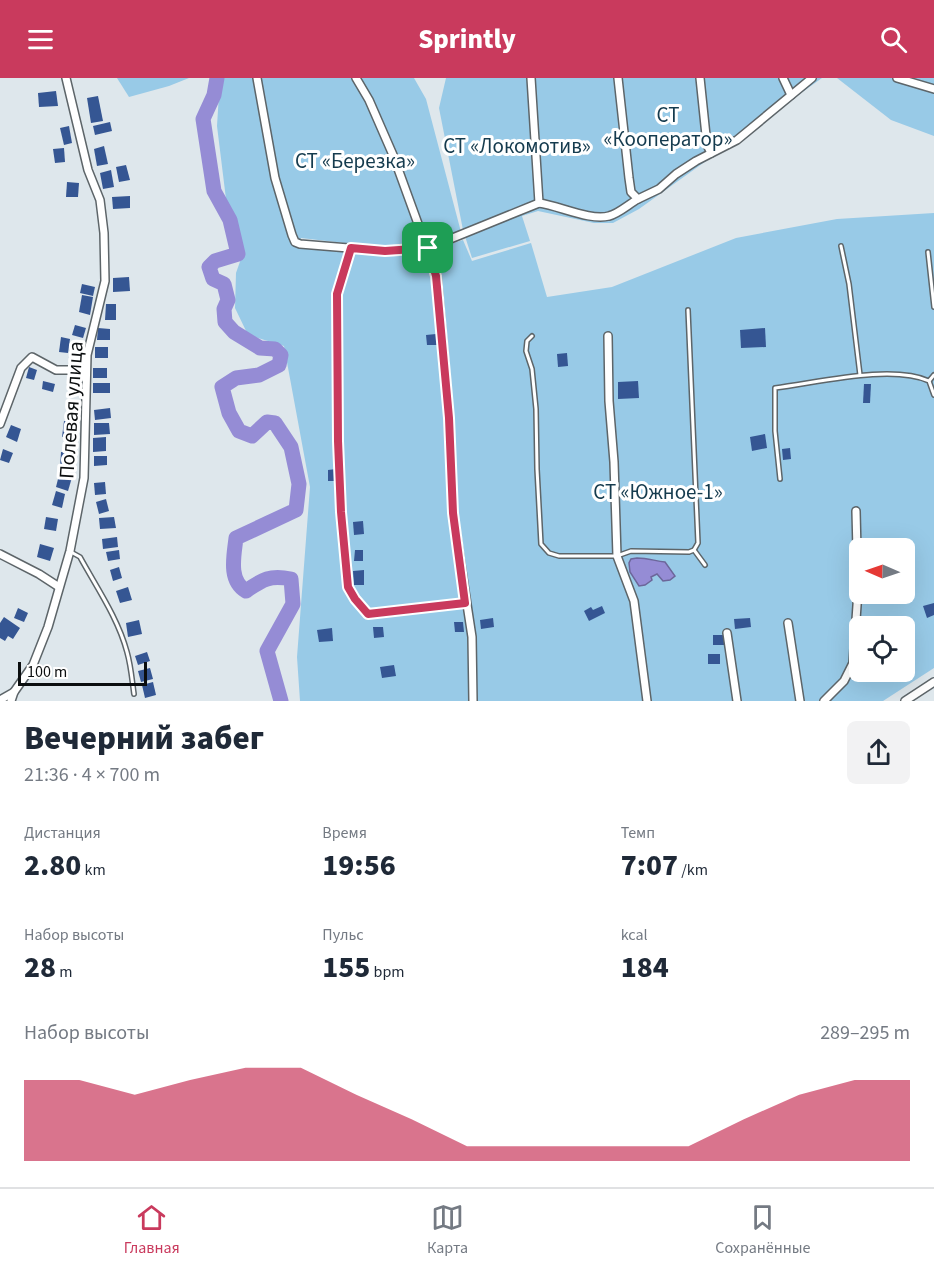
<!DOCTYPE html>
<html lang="ru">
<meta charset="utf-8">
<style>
:root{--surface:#fff;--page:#f2f2f3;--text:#1f2937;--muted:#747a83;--line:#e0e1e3;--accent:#c93a5d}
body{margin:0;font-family:"Source Sans 3",sans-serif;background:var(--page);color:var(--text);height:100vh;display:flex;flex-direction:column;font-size:22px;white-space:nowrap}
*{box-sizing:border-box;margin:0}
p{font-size:20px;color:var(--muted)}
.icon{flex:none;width:33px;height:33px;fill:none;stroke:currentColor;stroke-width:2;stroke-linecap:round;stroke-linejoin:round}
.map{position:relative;height:623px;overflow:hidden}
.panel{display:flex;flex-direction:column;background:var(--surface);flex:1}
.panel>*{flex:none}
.needle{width:39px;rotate:272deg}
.tools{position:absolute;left:849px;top:460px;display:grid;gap:12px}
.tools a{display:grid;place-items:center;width:66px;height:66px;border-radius:9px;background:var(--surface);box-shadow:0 6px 24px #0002;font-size:30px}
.scale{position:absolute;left:18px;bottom:15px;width:129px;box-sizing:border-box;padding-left:6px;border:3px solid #0b0e0f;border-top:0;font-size:16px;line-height:21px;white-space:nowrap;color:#0b0e0f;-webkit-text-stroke:4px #fff;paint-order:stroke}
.pin{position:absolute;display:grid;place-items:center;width:51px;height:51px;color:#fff;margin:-26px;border-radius:12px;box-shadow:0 3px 9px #0006}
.round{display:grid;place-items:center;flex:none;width:63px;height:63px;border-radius:9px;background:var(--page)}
.head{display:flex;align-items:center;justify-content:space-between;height:102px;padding:0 24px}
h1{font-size:33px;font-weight:800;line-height:45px}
.figures{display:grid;grid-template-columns:repeat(3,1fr);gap:9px;height:102px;padding:6px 24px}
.figures div{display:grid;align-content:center}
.figures b{font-size:30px;font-weight:800}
.figures small{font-size:16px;font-weight:400}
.figures p{font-size:16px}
.chart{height:168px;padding:12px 24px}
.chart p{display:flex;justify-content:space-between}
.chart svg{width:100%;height:108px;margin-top:6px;fill:var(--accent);opacity:.7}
header{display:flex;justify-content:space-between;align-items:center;height:78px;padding:0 24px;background:var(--accent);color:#fff;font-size:27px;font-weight:800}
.tab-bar{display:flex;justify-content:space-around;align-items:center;height:84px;border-top:2px solid var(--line);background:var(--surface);font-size:16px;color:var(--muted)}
.tab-bar a{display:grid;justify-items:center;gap:3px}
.tab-bar .on{color:var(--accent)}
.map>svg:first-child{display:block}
</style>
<header><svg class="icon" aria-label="menu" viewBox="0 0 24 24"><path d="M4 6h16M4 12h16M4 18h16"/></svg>Sprintly<svg class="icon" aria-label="search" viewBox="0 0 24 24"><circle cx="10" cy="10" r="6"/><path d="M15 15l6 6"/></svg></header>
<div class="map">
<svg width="934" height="623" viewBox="0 0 934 623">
<rect width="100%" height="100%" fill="#dee7ec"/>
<g fill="#98cae7" fill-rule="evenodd">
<path d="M117,0H189L169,8L129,19Z"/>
<path d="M220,0H414L426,21L461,154L421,166L370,168L301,160L298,169L398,177L424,174L463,162L472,183L531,165L547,219L612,209L736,160L837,141L934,135V590L883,623H300L297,579L310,409L284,268L248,257L235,230L236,195L243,175L226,121L217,48ZM860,471H904V516H860ZM860,549H904V594H860Z"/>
<path d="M446,0H822L639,131L613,145H594L538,133L522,138L530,163L472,180L463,152L439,30Z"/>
<path d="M837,0H934V58L891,42Z"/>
</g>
<path fill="#958cd5" stroke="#6c669a" stroke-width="1.5" d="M637,480C648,480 655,483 665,484L675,498L670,502L663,503L657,496L651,499L652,502L645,507L639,508L630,494L629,485L631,481Z"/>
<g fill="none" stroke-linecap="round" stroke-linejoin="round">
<path stroke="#958cd5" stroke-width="15" d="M217,0L214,17L203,41L214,113L230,142L238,176L215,183L209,189L213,201L224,206L228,222L224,231L225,244L234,254L260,270L275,271L281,277L279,287L259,297L236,300L222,309L229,335L239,353L252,358L267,344L275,345L291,369L299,406L296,432L236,460C234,478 228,502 246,513C263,501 270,497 291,501L293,526L267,573L281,623"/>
</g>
<g fill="#355693">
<path d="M56,13L58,28L39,29L38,15Z"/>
<path d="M98,18L103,43L91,45L87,20Z"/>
<path d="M110,44L112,53L95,57L93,48Z"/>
<path d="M69,48L72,65L64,67L60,50Z"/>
<path d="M104,68L108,86L97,88L94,71Z"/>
<path d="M64,70L65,84L55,85L53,71Z"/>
<path d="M126,87L130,102L119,104L116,89Z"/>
<path d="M111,92L114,109L103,111L100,95Z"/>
<path d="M67,104L79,105L78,119H66Z"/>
<path d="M130,118V130L113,131L112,119Z"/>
<path d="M129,199L130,213L113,214V200Z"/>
<path d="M82,206L95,209L93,218L80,215Z"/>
<path d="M82,217L93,219L90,237L79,234Z"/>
<path d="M106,226H116V242H105Z"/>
<path d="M75,247L86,250L83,260L72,257Z"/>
<path d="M98,250L110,251V262H97Z"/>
<path d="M765,250L766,269L741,270L740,252Z"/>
<path d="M436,256L437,267H427L426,257Z"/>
<path d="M61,259L70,261L68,275L59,274Z"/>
<rect x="95" y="269" width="13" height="11"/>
<path d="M567,275L568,288L558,289L557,276Z"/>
<path d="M29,289L37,292L34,302L26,300Z"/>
<rect x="93" y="290" width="14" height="10"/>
<path d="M43,303L55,306L53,314L42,311Z"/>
<path d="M638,303L639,320L618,321V304Z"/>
<rect x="93" y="305" width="17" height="10"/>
<path d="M864,306H871L870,325H863Z"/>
<path d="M110,330L111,340L95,342L94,332Z"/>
<path d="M64,343L75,344L73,360L62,359Z"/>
<path d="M94,345H109L110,356L94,357Z"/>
<path d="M11,347L21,351L17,364L6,359Z"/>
<path d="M765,356L767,370L752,373L750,359Z"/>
<path d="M106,359V373L93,374V360Z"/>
<path d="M790,370L791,381L783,382L782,371Z"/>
<path d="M3,371L13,375L9,385L0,382Z"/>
<path d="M61,374L72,375L71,390L60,389Z"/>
<path d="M94,378H107V387L94,388Z"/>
<path d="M336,391V403H328V392Z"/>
<path d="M60,393L73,396L68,413L56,409Z"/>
<path d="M105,404L106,416L95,417L94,405Z"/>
<path d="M56,413L65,416L62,430L52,427Z"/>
<path d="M106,421L109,433L99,436L96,424Z"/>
<path d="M46,439L58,441L56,453L44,451Z"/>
<path d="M114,439L116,450L100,451L99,440Z"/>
<path d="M363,443L364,456L354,457L353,444Z"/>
<path d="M117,459L118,469L103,471L102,461Z"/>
<path d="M40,466L54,470L50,483L37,479Z"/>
<path d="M119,472L120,481L108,483L106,474Z"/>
<path d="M355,472H363V483H354Z"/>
<path d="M119,489L122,500L113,503L110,492Z"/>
<path d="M364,492V507H354L353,493Z"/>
<path d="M128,509L132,522L120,525L116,513Z"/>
<path d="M934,525V537L927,540L923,528Z"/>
<path d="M602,528L605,535L589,543L584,533L591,529L593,532Z"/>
<path d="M18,530L28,535L24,544L14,540Z"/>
<path d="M4,539L20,550L13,561L8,558L5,563L0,560V545Z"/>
<path d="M493,540L494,549L481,551L480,542Z"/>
<path d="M750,540L751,549L735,551L734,541Z"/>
<path d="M139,542L142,556L128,559L126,545Z"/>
<path d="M454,544H463L464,554H455Z"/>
<path d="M373,549H383L384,559L374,560Z"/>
<path d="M332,550L333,563L319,564L317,552Z"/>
<rect x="713" y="557" width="11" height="10"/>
<path d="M147,574L150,583L138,587L135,578Z"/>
<rect x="708" y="576" width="12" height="10"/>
<path d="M394,587L396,598L382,600L380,589Z"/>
<path d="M150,590L153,601L141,604L138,593Z"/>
<path d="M153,604L156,617L145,620L142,607Z"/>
</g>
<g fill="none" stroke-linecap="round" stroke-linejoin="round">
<defs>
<g id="service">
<path d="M841,168L849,206L860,297"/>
<path d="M351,171L337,216L338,363L341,434L348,509L355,521L368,536L465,525"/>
<path d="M928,174L934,229"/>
<path d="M532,258L527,263L526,273L532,291L536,331L537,391L541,466L549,475L559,478H617L631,473L689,474L694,472L698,465L688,232"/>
<path d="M929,303L934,297"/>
<path d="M780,401L775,353V310C817,305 891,286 929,303L934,317"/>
<path d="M694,472L705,487"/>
<path d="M71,474L80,479C97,510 118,540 127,574C131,588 132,602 134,616"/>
</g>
<g id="minor">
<path d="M257,0L275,100L292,157L295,164L300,166L385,173L428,170L539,125C560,128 590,143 609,138C618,136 629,126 638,121"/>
<path d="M356,0L369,22L393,77L437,198L449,340L453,435L472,559L473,623"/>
<path d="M531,0L539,125"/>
<path d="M618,0L629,100L631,114L638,121L659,111L676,96L696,83L737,62L812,0"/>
<path d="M700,0L707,67L711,75"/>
<path d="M783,0L791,17"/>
<path d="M897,0L934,11"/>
<path d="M608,258L609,323L614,384L617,478L634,523L647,623"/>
<path d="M0,346L21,290L32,279L56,292H86"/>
<path d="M0,476L39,496L59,509"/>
<path d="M788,545L800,623"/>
<path d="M727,555L737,623"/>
<path d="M0,622L14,614"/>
<path d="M11,623L14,614L33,587L48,549L70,473L84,400L87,277L105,203L104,155L100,122L88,92L66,0"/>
<path d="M824,623L844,603L853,585L858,513L856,433"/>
<path d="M905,623L934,604"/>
</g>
</defs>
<use href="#service" stroke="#5d6569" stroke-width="6"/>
<use href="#minor" stroke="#5d6569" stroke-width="10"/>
<use href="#service" stroke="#fff" stroke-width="3"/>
<use href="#minor" stroke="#fff" stroke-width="7"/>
</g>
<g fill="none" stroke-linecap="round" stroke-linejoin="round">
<defs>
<path id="route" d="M351,170L385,173L428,170L436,198L449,340L453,435L465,525L368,536L355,521L348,509L341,434L338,363L337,216Z"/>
</defs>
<use href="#route" stroke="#fff" stroke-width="12"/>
<use href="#route" stroke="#c93a5d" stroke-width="8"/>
</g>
<g text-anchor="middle" stroke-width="6" stroke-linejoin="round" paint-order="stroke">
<g font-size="21" fill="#153b4e" stroke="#fff">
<text x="668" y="44">СТ<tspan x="668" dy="24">«Кооператор»</tspan></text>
<text x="517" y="75">СТ «Локомотив»</text>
<text x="355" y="90">СТ «Березка»</text>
<text x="658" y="421">СТ «Южное-1»</text>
</g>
<g font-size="21" fill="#0b0e0f" stroke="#fff">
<text transform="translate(71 332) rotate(-86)" y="7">Полевая улица</text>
</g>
</g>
</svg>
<div class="tools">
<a><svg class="needle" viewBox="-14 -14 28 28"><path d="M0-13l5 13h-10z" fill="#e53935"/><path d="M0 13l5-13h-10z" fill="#747a83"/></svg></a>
<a><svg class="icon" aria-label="locate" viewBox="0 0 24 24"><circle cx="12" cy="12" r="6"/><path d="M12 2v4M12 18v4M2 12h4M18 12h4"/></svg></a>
</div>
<div class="scale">100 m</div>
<div class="pin" style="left:428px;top:170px;background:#1e9e55"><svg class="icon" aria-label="arrive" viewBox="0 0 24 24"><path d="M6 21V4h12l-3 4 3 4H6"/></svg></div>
</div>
<section class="panel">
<div class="head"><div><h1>Вечерний забег</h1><p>21:36 · 4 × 700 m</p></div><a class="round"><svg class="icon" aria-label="share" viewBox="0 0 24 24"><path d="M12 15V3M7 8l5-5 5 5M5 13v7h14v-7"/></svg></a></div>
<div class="figures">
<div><p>Дистанция</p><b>2.80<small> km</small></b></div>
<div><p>Время</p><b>19:56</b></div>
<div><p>Темп</p><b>7:07<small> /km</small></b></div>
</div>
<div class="figures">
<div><p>Набор высоты</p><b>28<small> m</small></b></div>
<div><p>Пульс</p><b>155<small> bpm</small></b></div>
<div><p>kcal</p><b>184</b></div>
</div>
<div class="chart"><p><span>Набор высоты</span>289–295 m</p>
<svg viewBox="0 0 160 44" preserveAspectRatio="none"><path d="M0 44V11L10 11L20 17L30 11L40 6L50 6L60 17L70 27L80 38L90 38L100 38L110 38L120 38L130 27L140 17L150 11L160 11V44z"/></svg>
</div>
</section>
<nav class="tab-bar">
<a class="on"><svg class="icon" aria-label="home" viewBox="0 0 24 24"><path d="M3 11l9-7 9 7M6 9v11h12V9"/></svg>Главная</a>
<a><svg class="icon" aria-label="map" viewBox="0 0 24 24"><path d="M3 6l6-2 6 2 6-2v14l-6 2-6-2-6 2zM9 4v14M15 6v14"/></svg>Карта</a>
<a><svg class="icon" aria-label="saved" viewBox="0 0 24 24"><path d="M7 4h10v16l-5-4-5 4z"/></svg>Сохранённые</a>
</nav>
